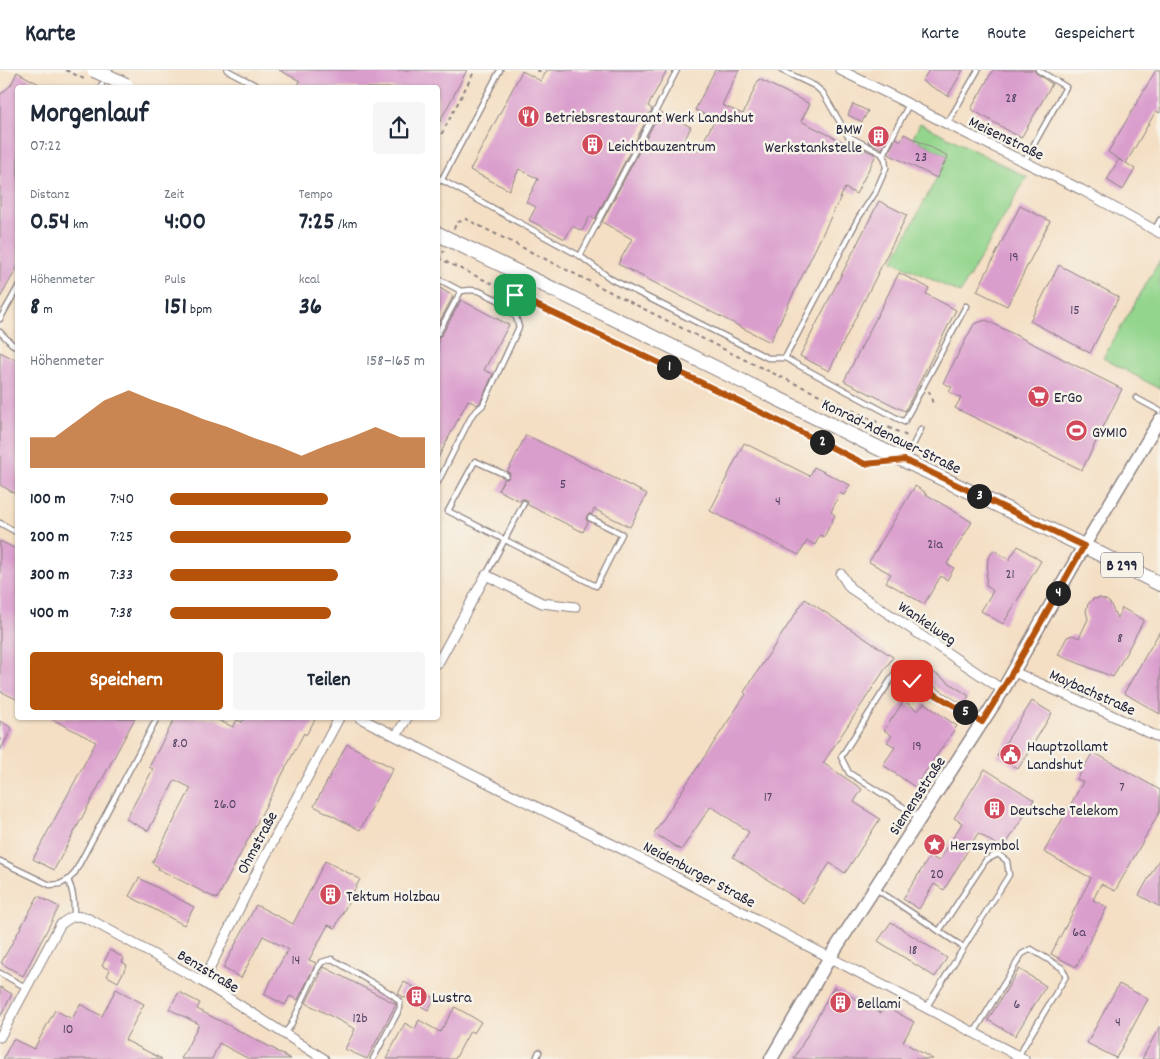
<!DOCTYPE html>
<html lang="de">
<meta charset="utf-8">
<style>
:root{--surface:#fff;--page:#f6f6f7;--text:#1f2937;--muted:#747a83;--line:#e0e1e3;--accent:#b45309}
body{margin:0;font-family:Dekko,sans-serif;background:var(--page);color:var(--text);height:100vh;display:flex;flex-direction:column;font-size:19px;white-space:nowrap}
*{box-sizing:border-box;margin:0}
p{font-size:16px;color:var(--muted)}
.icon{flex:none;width:28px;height:28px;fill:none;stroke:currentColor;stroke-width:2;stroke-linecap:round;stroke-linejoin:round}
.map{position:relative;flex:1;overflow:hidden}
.panel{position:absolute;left:15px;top:15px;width:425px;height:635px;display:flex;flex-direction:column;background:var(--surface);border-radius:5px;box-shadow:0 1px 4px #0004}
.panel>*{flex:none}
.pin{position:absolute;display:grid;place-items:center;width:42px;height:42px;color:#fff;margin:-21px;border-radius:10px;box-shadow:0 2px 8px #0006}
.km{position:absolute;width:25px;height:25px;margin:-12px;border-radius:50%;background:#222;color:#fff;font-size:14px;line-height:25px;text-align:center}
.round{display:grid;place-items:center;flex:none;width:52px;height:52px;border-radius:5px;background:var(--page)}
.headline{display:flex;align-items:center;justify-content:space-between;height:85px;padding:0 15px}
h1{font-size:28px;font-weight:800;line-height:38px}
.metrics{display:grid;grid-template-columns:repeat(3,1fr);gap:8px;height:85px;padding:5px 15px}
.metrics div{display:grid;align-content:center}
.metrics b{font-size:25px;font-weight:800}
.metrics small{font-size:14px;font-weight:400}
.metrics p{font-size:14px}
.chart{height:140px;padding:10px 15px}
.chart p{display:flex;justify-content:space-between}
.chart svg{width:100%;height:90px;margin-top:5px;fill:var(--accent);opacity:.7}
.cta{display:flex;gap:10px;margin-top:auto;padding:10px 15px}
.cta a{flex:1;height:58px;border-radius:5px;background:var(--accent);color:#fff;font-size:20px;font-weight:800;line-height:58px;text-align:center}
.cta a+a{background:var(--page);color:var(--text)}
ul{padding:0 15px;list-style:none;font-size:16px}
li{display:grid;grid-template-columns:80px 60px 1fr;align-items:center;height:38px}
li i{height:12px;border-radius:6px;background:var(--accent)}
header{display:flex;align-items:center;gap:30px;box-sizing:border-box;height:70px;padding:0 25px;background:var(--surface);border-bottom:1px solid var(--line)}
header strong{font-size:24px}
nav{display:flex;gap:28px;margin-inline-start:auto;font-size:18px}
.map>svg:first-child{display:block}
</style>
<header>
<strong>Karte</strong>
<nav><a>Karte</a><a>Route</a><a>Gespeichert</a></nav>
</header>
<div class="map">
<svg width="1160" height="989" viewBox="0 0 1160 989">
<rect width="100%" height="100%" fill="#f7f3e8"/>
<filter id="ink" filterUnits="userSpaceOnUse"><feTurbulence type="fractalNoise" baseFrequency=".02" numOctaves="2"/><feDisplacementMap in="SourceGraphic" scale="10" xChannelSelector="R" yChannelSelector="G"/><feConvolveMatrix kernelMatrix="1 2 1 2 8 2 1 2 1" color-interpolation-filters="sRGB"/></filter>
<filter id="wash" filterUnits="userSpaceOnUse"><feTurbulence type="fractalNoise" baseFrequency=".0096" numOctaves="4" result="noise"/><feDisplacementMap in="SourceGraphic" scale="20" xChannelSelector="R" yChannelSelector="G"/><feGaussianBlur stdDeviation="1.12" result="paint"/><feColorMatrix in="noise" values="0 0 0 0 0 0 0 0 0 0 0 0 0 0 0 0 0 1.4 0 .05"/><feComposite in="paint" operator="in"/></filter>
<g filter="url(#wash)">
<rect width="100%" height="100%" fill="#f4dfc4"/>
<g fill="#93d58d" stroke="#5a7c64">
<path d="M920,53L1027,107L960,223L893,191L948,86L913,68Z"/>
<path d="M1160,190V319L1103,288Z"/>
</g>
<g id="blocks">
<g fill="#da9ecd">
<path d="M279,0H467L438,55V18H297L300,11Z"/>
<path d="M547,0H667L648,36L652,39L595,149L590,146L582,161L572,156L565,169L529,150L536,137L526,132L538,109L519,99L509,120L470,100L522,1L541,11Z"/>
<path d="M715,0H739L722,35L743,44L759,9L810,34L801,51L863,82L864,79L876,85L856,124L845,118L770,272L618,194L632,169L602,152L660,42L691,57L683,73L699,80L715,49L695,40Z"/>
<path d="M929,0H963L948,26L922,11Z"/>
<path d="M993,0H1034L1036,3L1052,14L1021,68L971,39Z"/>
<path d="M1156,0H1160V43L1156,41L1126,93L1135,99L1123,120L1107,110L1119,89L1123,92L1108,82Z"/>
<path d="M17,2L46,18H18V196L0,228V25L11,15Z"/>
<path d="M853,34L868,41L862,52L848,45Z"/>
<path d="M875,58L889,65L882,79L868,72Z"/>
<path d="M904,64L948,86L937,108L888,84L896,68L901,71Z"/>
<path d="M879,131L907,145L829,301L800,286Z"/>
<path d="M1020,136L1050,151L1007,236L977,221Z"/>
<path d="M1059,195L1119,227L1090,283L1030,251Z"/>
<path d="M899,203L929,218L926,224L956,240L905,341L844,311Z"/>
<path d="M438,217L453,226L438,255Z"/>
<path d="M461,230L509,255L484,300L493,304L480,333L477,335L468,330L438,388V267L442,265Z"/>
<path d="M986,250L1122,319L1082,400L955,338L961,328L949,322L952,317L943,313L974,254Z"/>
<path d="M0,282L18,291V425L0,415Z"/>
<path d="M526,365L647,424L630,457L594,439L592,444H589L587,446L586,449L588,452L583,462L528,435V431L525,429H522L520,431L498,420L504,409H507L509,407L510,404L508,401Z"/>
<path d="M744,373L810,406L814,397L850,415L844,425L840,423L831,442L835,445L824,467L820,465L815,475L807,471L799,485L710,441Z"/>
<path d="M915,416L925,422L924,423L972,452L947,494L954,498L947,510L941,506L924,534L886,512L891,504L869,492Z"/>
<path d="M0,471L18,480V630L0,621Z"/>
<path d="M1018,476L1041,491L1003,554L981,541L993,521L986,515L988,488L994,480L1009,490Z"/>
<path d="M1100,528L1106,530L1110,533L1117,548L1122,538L1144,550L1113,607L1058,585L1067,567L1073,565L1079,568L1088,549L1086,541L1088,534L1093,529Z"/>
<path d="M805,529L893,587L823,693L862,719L854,732L880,749L845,803L830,793L803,833L733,787L749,762L711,736L681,780L654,763L746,624L744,622Z"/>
<path d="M1160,561V644L1124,623Z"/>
<path d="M927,598L969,626L963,635L921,608Z"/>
<path d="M904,631L918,641L924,633L957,656L915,717L883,695L895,677L887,672L892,666L884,660Z"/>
<path d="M1032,631L1052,643L1018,699L997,686Z"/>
<path d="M50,648H135L54,800L33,789L96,672Z"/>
<path d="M175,648H214L233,657L237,650L242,652L245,648H316L306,665L304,663L217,829L158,799L159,797L152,793L191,718L175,710L148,761L126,749L153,699L149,697Z"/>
<path d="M0,651L12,658L0,681Z"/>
<path d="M347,674L393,698L360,760L314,736Z"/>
<path d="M1093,682L1160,720V741L1115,821L1101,814L1093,830L1107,837L1076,897L1051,884L1091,808L1044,782L1083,712L1077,709Z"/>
<path d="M985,699L1034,730L1003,779L978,763L944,820L934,814L919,839L903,829L930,786L939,791L962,753L954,748Z"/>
<path d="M1160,788V837L1139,825Z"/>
<path d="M325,791L360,809L335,858L328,855L309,890L316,893L298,930L290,926L285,935L264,924L288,879L263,866L241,908L223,898L256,835L293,854Z"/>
<path d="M139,808L194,837L184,855L129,826Z"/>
<path d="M38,826L59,837L23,906L1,893Z"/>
<path d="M891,852L947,888L935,907L878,871Z"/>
<path d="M110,880L124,888L122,892L127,895L118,912L107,906L110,900L102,896Z"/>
<path d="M324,897L396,934L367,989L345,979L355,959L306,933Z"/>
<path d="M1019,899L1046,916L1015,966L988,950Z"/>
<path d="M404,912L435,928L428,940L398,924Z"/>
<path d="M1119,914L1148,929L1116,988L1087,973Z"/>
<path d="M0,917L12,924L0,947Z"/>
<path d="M834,917L881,943L885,936L914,952L903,972L933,989H794Z"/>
<path d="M116,919L144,934L125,970L162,989H3L13,969L34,979L55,940L72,949L80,934L102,946Z"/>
<path d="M179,922L200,933L197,939L276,980V981L291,989H249L219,973L212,989H181L199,954L169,939Z"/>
<path d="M455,937L481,952L474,963L470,961L455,989H386L405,953L415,959L419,950L440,962Z"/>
<path d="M1160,956V989H1142Z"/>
</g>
</g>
</g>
<g filter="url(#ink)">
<use href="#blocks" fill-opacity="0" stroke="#8b8080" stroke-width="1"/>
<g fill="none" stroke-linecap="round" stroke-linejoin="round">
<defs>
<g id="service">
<path d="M227,0L261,18"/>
<path d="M781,0L815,16L823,23L848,66L881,83L885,89L886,98L875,123L859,147L785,288"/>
<path d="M100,18L105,8"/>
<path d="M947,54L978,0"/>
<path d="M883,85L909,34"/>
<path d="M1024,92L1066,17L1038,0"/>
<path d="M438,108L580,186L611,209L768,288H785L904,352L966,236"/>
<path d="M441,111L500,0"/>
<path d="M1155,159L1160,150"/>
<path d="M580,186L677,0"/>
<path d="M438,209L461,221L470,220L479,221L498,230L516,247L519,257L483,335L472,345L438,412"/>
<path d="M0,249L18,217"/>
<path d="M0,262L12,274L18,277"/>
<path d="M438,263L461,221"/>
<path d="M1136,328L1160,341"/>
<path d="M906,389L921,359"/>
<path d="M506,405L475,391L448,441L596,516L622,464L590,448"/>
<path d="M0,453L18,463"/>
<path d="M486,505L524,433"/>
<path d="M919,747L849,703L841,687L897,600L912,611L981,652"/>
<path d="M0,791L50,815L60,814L68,810L74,804L157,648"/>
<path d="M68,810C74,822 74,833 74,846"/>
<path d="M876,819L939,861L986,790L998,784L1007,791L1009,805L926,938"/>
<path d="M939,861L963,877"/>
<path d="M0,903L27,918"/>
<path d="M974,963L1022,884L1031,879L1062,898L1066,906L1018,986"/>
<path d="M284,964L291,955L317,899L322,892L332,889L393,925L400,932V938L373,989"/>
<path d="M536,989L539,982"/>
</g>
<g id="minor">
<path d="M840,0L899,29L953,57L1082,120L1160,163"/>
<path d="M841,504L850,518L1003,620"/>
<path d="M438,593L486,505L542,533L575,537"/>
<path d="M1014,602L1107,643L1160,668"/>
<path d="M360,648L498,718L626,781L1024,989"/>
<path d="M396,666L407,648"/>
<path d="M203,912L260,796L339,648"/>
<path d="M0,967L60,855C71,846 76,844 89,849L203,912L324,989"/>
</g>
<path id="tertiary" d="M1084,476L1160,349"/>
<path id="secondary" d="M771,989L830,887L1003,620L1084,476"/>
<path id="primary" d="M438,164L636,259L872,375L1084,476L1160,514"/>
</defs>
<use href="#service" stroke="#8b8080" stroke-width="7"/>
<use href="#minor" stroke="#8b8080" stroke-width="11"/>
<use href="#tertiary" stroke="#8b8080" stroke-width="14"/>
<use href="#secondary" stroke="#8b8080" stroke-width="15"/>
<use href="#primary" stroke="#8b8080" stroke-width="16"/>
<g stroke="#8b8080" stroke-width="2" stroke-dasharray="4 4" stroke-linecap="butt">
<path d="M537,0L541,2L542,0"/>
<path d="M438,71L475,0"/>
<path d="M454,159L456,153L466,149L743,289L909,367"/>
<path d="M438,188L700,312L865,394L878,393"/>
<path d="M438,189L444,181"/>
<path d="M929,321L933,334"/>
</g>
<use href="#service" stroke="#fff" stroke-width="4.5"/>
<use href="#minor" stroke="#fff" stroke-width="9"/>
<use href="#tertiary" stroke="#fff" stroke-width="11"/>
<use href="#secondary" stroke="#fff" stroke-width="12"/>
<use href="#primary" stroke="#fff" stroke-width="14"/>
<defs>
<path id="primary-bridge" d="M94,0L126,15"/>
</defs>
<use href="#primary-bridge" stroke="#8b8080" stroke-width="16" stroke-linecap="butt"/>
<path stroke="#8b8080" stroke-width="2" stroke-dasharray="4 4" stroke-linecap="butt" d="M66,0L84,9"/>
<use href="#primary-bridge" stroke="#fff" stroke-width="14"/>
</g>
</g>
<g fill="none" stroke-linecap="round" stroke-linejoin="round" filter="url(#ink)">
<defs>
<path id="route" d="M515,225L700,312L865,394L905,390L1084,476C1050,535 1019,595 982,652L912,611"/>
</defs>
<use href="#route" stroke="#fff" stroke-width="10"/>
<use href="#route" stroke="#b45309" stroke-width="6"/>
</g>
<defs>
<symbol id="restaurant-disc" viewBox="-11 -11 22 22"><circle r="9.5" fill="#d1495b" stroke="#f7f3e8"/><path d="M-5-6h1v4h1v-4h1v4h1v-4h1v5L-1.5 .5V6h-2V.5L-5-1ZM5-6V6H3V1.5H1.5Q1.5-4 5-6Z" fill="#fff"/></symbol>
<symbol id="building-disc" viewBox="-11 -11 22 22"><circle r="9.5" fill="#d1495b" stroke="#f7f3e8"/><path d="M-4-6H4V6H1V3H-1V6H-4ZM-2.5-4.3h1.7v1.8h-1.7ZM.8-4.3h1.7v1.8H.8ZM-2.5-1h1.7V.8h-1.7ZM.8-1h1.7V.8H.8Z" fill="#fff"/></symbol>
<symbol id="supermarket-disc" viewBox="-11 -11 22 22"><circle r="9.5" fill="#d1495b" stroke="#f7f3e8"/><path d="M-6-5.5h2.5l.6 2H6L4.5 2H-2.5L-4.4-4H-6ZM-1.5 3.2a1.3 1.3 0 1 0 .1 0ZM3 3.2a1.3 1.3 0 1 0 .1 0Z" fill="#fff"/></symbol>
<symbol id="stadium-disc" viewBox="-11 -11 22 22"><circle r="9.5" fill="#d1495b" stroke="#f7f3e8"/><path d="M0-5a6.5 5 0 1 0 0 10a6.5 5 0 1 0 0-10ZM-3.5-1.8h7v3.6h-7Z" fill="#fff"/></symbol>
<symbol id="civic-disc" viewBox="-11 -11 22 22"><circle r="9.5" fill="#d1495b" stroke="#f7f3e8"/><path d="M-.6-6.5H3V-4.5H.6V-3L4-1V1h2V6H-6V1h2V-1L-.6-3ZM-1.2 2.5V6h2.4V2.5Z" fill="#fff"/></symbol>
<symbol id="sight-disc" viewBox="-11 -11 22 22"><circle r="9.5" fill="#d1495b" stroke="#f7f3e8"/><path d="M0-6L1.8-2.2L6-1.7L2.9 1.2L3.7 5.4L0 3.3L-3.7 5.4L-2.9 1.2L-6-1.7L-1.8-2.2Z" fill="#fff"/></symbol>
</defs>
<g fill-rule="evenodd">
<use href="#restaurant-disc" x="516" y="34" width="25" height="25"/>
<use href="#building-disc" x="866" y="54" width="25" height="25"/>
<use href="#building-disc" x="580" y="62" width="25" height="25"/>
<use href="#supermarket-disc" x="1026" y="314" width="25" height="25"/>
<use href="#stadium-disc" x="1064" y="348" width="25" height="25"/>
<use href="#civic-disc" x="998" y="672" width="25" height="25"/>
<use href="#building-disc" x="982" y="726" width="25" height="25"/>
<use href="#sight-disc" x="922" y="762" width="25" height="25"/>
<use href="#building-disc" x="318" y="812" width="25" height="25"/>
<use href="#building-disc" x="404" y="914" width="25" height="25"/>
<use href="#building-disc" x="828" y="920" width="25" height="25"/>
</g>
<g text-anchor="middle" stroke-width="5" stroke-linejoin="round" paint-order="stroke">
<g font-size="14" fill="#504160">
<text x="1011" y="32">28</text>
<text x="921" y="91">23</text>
<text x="1014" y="191">19</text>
<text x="1075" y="244">15</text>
<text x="563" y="418">5</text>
<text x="778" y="435">4</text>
<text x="935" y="478">21a</text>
<text x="1010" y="508">21</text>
<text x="1120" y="572">8</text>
<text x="180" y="677">8.0</text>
<text x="917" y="680">19</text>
<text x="1122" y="721">7</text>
<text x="768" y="731">17</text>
<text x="225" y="738">26.0</text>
<text x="937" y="808">20</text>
<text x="1079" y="866">6a</text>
<text x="913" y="884">18</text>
<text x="296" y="894">14</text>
<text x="1017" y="938">6</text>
<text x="360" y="952">12b</text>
<text x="1118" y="956">4</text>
<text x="68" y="963">10</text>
</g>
<rect fill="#f7f3e8" stroke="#62616f" stroke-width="1" x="1101" y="482.5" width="42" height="25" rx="4"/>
<g font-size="15" font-weight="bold" fill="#22223b">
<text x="1122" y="500">B 299</text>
</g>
<g font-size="16" fill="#22223b" stroke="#f7f3e8" text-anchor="start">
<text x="545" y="52">Betriebsrestaurant Werk Landshut</text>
<text x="862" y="64" text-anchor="end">BMW<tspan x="862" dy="18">Werkstankstelle</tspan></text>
<text x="608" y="81">Leichtbauzentrum</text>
<text x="1054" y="332">ErGo</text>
<text x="1092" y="367">GYM10</text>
<text x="1027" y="681">Hauptzollamt<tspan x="1027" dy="18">Landshut</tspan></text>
<text x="1010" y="745">Deutsche Telekom</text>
<text x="950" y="780">Herzsymbol</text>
<text x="346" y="831">Tektum Holzbau</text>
<text x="432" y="932">Lustra</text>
<text x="857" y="938">Bellami</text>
</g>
<g font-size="16" fill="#22223b" stroke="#f7f3e8">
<text transform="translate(1007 67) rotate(26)" y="6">Meisenstraße</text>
<text transform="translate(892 365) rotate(26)" y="6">Konrad-Adenauer-Straße</text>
<text transform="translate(928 552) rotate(34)" y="6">Wankelweg</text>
<text transform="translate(1093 621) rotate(24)" y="6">Maybachstraße</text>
<text transform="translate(916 725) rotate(-57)" y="6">Siemensstraße</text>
<text transform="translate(256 772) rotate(-62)" y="6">Ohmstraße</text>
<text transform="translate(700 803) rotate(28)" y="6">Neidenburger Straße</text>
<text transform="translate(209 900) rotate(31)" y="6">Benzstraße</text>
</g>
</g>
</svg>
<div class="pin" style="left:515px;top:225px;background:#1e9e55"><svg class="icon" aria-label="arrive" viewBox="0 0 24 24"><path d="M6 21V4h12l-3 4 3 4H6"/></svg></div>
<div class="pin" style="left:912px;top:611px;background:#d93025"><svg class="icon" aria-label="check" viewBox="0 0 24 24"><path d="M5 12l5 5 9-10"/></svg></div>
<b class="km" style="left:669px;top:297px">1</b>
<b class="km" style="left:822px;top:372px">2</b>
<b class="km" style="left:979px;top:426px">3</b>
<b class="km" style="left:1058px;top:523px">4</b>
<b class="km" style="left:965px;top:642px">5</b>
<section class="panel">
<div class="headline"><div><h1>Morgenlauf</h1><p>07:22</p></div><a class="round"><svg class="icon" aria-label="share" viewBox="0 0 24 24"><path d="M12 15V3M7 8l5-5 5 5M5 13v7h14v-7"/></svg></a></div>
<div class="metrics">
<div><p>Distanz</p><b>0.54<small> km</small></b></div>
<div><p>Zeit</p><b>4:00</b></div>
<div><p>Tempo</p><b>7:25<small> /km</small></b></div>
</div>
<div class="metrics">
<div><p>Höhenmeter</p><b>8<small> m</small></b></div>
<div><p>Puls</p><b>151<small> bpm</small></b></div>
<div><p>kcal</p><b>36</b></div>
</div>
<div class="chart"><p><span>Höhenmeter</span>158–165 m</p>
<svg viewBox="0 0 160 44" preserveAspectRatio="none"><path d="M0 44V29L10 29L20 20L30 11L40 6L50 11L60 15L70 20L80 24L90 29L100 33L110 38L120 33L130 29L140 24L150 29L160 29V44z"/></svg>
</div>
<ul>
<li><b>100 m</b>7:40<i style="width:62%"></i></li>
<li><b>200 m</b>7:25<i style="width:71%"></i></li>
<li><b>300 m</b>7:33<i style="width:66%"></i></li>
<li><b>400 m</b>7:38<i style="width:63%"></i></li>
</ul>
<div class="cta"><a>Speichern</a><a>Teilen</a></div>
</section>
</div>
